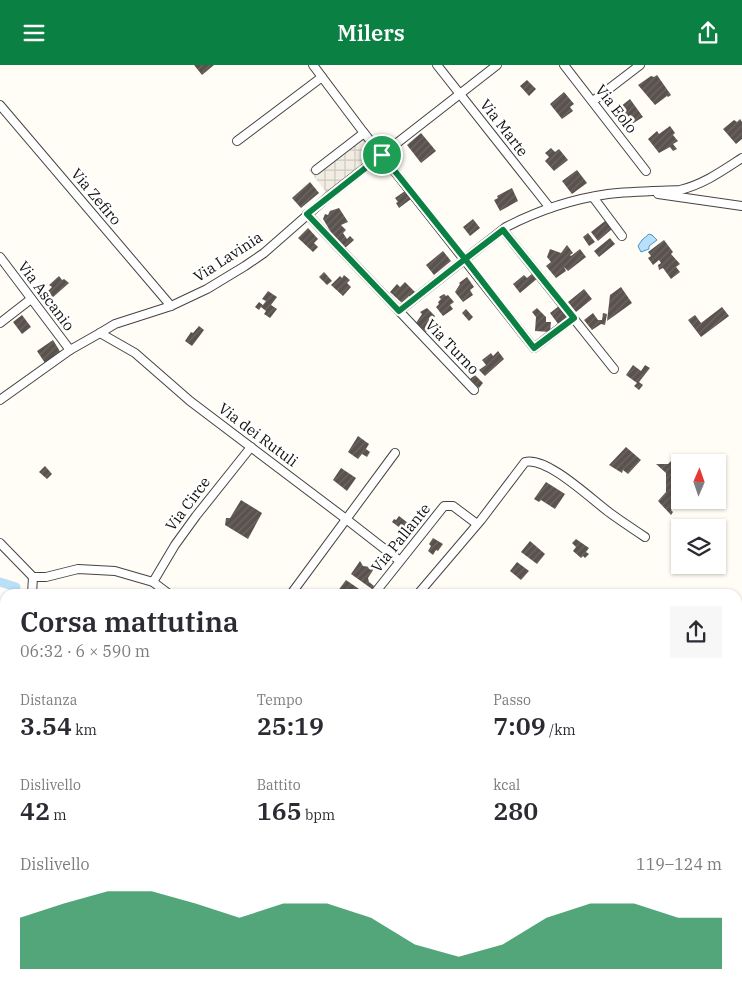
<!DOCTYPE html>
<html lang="it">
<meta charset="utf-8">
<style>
:root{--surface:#fff;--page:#f7f7f7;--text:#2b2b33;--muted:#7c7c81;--accent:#0b8043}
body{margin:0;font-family:"IBM Plex Serif",serif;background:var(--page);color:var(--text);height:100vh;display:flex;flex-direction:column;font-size:19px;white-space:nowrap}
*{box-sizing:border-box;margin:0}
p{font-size:16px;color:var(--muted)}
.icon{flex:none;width:28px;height:28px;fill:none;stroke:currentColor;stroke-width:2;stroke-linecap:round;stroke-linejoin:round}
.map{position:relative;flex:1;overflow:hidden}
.drawer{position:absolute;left:0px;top:524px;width:742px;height:406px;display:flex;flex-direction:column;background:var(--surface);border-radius:15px 15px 0 0;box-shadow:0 1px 4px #0004}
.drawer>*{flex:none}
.needle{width:32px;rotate:2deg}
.tools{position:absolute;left:671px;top:389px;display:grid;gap:10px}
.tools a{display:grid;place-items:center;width:55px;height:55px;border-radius:0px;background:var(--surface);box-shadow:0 1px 4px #0004;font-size:25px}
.pin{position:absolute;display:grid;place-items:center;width:42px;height:42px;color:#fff;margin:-21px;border:2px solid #fff;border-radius:50%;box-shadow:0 1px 5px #0007}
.round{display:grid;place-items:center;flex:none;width:52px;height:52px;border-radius:0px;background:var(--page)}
.head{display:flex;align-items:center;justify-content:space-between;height:85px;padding:0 20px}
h1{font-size:28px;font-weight:600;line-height:38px}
.figures{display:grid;grid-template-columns:repeat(3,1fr);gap:8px;height:85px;padding:5px 20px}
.figures div{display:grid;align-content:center}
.figures b{font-size:25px;font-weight:600}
.figures small{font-size:14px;font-weight:400}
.figures p{font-size:14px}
.chart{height:140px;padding:10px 20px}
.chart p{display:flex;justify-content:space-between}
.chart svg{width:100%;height:90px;margin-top:5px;fill:var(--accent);opacity:.7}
header{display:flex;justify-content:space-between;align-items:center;height:65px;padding:0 20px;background:var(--accent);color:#fff;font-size:22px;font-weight:600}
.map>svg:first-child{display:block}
</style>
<header><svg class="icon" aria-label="menu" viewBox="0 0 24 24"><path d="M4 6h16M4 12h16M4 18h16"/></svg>Milers<svg class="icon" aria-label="share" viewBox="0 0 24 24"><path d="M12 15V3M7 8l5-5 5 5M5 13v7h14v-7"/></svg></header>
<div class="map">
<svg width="742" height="929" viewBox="0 0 742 929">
<defs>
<pattern id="plaza-grid" width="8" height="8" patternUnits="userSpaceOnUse" patternTransform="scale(1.25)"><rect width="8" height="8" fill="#f1ede2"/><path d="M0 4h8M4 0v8" fill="none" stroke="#cecac1"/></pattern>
<pattern id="building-hatch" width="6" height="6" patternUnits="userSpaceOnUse" patternTransform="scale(1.25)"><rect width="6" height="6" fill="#5a524d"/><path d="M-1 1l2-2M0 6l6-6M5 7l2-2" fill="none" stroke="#6d6662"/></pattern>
</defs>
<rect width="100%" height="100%" fill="#fffdf5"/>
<path fill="url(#plaza-grid)" d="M361,64L381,90L329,131L309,105Z"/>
<path fill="#b9e0f7" stroke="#3f96cf" d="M649,169L652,170L657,175L649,181V184L641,187L638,181L642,175Z"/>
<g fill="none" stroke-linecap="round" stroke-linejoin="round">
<path stroke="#b9e0f7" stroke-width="9" d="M0,517L16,522"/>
</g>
<g fill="url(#building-hatch)">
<path d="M194,0H214L202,10Z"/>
<path d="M657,10L671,30L668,32L667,31L655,40L638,20L651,11L654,12Z"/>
<path d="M527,15L536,24L529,31L520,21Z"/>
<path d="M564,27L574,39L570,42L573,46L562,54L550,39Z"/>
<path d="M630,34L643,52L632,59L629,54L625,56L622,51L625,49L620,42Z"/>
<path d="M740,54L742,57V74L736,79L723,64L734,55L737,57Z"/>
<path d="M670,61L675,68L673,70L678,76L673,79L677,84L673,86L670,82L659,88L648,74L657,66L659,69Z"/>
<path d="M421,68L436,86L421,98L407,80Z"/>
<path d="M551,83L555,87L559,84L568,95L554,106L545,96L549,92L545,88Z"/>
<path d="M577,105L587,118L572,129L562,116Z"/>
<path d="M310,117L319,128L301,143L292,133Z"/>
<path d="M512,123L518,136L500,146L494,135L498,133L497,131Z"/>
<path d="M405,126L411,134L399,143L396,138L398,137L395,133Z"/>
<path d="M339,143L348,157L341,160L346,165L343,168L347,174L350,171L354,175L345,183L332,169L323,154L325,149L328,150L330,146Z"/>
<path d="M473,154L480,163L470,171L463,162Z"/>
<path d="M605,156L612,164L598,176L591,167Z"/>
<path d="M308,163L318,174L314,178L318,182L313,187L298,173Z"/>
<path d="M588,168L595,177L589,181L583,172Z"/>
<path d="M610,173L615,179L599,192L594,186Z"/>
<path d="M664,175L673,187L671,189L680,199L676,202L680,207L671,214L663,203L659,205L658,200L661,198L659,195L653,200L648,193L651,191L648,187Z"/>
<path d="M567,180L573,188L570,190L571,191L580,184L586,192L568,206L564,202L566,206L556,213L546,201L551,197L547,192L550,184L561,188Z"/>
<path d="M443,186L451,196L434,210L426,200Z"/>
<path d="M324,207L332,216L327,220L319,212Z"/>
<path d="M533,208L538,213L520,228L513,219L524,210L527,213Z"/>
<path d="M344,210L350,215L347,218L351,222L343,231L331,220L340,211L342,213Z"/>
<path d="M59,211L62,215L64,214L69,218L51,234L46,228L52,222L49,220Z"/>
<path d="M467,212L474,222L470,225L473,230L463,237L455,227L460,219L459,218Z"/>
<path d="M405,217L415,227L410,232L409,231L402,238L390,227L397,219L400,222Z"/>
<path d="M621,222L632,238L607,256L610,230Z"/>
<path d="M584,224L592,234L576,247L568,237Z"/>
<path d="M268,226L277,232L271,240L277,244L270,253L264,249L266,246L261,242L259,245L255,242L259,237L263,240L266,236L262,234Z"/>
<path d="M444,229L446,231L448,230L454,237L450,240L453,244L443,251L436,242L439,239L438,237L441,234L439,232Z"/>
<path d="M559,241L569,252L559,260L550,248Z"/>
<path d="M722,242L729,251L701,272L688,255L695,250L701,258Z"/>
<path d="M427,243L435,251L432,255L435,258L426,267L416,258L422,249L420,247Z"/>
<path d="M537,243L546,252V257H551L550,267L535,266L536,252L532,247Z"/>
<path d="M466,244L473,252L469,256L462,248Z"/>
<path d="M593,248L598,255H602L603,248L607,249L605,260L601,259L592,265L584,255Z"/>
<path d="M22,250L31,262L22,269L13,257Z"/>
<path d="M199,261L204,265L192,281L185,276L191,267L193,268Z"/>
<path d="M53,275L61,288L45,298L37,286Z"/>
<path d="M498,286L504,294L485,311L479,305L486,300L482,295L491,288L493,291Z"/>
<path d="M633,300L641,306L645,300L650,303L639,317L643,320L639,325L634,321L637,318L626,310Z"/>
<path d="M475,310L483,318L479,323L470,314Z"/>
<path d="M358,371L369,379L366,384L370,387L367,392L362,389L358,394L348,387Z"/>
<path d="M626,382L641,395L628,409L623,405L622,408L609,400Z"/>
<path d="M674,393L679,399L675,402L680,407V435L671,445L673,447L671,450L658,436L666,427V408L656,399H668Z"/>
<path d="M45,401L52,409L47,414L39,407Z"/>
<path d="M341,403L356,413L347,426L333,415Z"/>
<path d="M546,417L565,429L555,444L541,435L539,437L534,434Z"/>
<path d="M241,435L262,448L248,474L225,460L226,453H230Z"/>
<path d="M399,451L408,458L403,465L392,457L394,454L396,455Z"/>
<path d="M433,473L443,479L438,486L436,485L433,490L428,486L431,481L429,479Z"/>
<path d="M576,474L589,483L586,487L589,489L585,493L583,491L581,493L573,486L576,482L572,478Z"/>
<path d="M530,476L545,489L537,499L521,487Z"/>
<path d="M360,496L363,501L370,502L369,500L371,498L375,502L368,513L369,517L374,521L372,524L351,509Z"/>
<path d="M517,497L529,506L521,515L510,506Z"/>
<path d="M346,515L359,524L355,529H340L337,527Z"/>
</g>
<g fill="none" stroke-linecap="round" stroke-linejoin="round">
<defs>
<g id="minor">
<path d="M313,0L361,64L534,283L573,253"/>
<path d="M437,0L550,143"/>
<path d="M564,0L646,106"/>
<path d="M593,36L640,0"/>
<path d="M0,40L171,241"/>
<path d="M237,76L322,12"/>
<path d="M316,105L364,68"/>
<path d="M658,129L742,141"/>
<path d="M593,132L622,171"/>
<path d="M307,149L474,325"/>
<path d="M503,165L614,304"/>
<path d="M0,192L70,285"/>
<path d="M399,246L506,162C537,146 573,134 608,129C631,126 656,126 680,125C704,119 722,106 742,93"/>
<path d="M0,258L31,234"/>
<path d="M100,268L135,288L190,336L346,454L400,496"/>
<path d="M0,335L70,285L100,268L115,259L171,241L207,224L245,201L264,188L329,131L497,0"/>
<path d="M0,478L33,512H46L78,504L115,506L153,517L169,529"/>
<path d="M153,517L175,480L196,451L251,382"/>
<path d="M32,529L33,512"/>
<path d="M291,529L395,388"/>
<path d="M374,529L444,441H453L477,459"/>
<path d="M418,529L481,455L525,397C547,391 592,435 610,448C621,456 633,464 645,472"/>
<path d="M0,581L5,576"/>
<path d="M0,649L5,654"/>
<path d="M0,816L5,822"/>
<path d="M100,925L104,929"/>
</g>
</defs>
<use href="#minor" stroke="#444" stroke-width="10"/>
<use href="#minor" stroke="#fff" stroke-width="8"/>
</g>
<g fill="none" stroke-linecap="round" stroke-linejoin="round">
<defs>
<path id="route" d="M382,90L307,149L399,246L465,194L534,283L574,253L503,165L465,194L382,90"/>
</defs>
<use href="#route" stroke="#fff" stroke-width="10"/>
<use href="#route" stroke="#0b8043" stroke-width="6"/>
</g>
<g text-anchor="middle" stroke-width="5" stroke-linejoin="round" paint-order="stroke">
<g font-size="15" fill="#111" stroke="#fff">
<text transform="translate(616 44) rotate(52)" y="5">Via Eolo</text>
<text transform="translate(504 63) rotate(52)" y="5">Via Marte</text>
<text transform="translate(96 132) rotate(50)" y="5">Via Zefiro</text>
<text transform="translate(228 192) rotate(-33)" y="5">Via Lavinia</text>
<text transform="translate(46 231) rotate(53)" y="5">Via Ascanio</text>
<text transform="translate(452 282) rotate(46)" y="5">Via Turno</text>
<text transform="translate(258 370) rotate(37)" y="5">Via dei Rutuli</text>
<text transform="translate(188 439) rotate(-53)" y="5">Via Circe</text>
<text transform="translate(401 473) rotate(-51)" y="5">Via Pallante</text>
</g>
</g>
</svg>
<div class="tools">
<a><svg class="needle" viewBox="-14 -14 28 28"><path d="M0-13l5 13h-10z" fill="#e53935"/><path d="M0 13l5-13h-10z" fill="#7c7c81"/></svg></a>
<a><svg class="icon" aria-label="layers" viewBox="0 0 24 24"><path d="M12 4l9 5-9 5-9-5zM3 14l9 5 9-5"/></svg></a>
</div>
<div class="pin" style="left:382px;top:90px;background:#1e9e55"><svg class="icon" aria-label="arrive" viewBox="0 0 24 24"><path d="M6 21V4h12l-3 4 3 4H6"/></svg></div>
<section class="drawer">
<div class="head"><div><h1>Corsa mattutina</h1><p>06:32 · 6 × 590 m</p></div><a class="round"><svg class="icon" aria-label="share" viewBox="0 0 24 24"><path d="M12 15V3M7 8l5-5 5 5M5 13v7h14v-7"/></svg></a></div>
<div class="figures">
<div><p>Distanza</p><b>3.54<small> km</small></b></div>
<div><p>Tempo</p><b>25:19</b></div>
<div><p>Passo</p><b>7:09<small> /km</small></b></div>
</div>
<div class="figures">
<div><p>Dislivello</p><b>42<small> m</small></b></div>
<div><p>Battito</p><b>165<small> bpm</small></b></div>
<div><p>kcal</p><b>280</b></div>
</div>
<div class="chart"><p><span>Dislivello</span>119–124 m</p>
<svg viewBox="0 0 160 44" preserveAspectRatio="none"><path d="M0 44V19L10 12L20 6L30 6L40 12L50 19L60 12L70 12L80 19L90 32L100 38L110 32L120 19L130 12L140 12L150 19L160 19V44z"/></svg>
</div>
</section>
</div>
